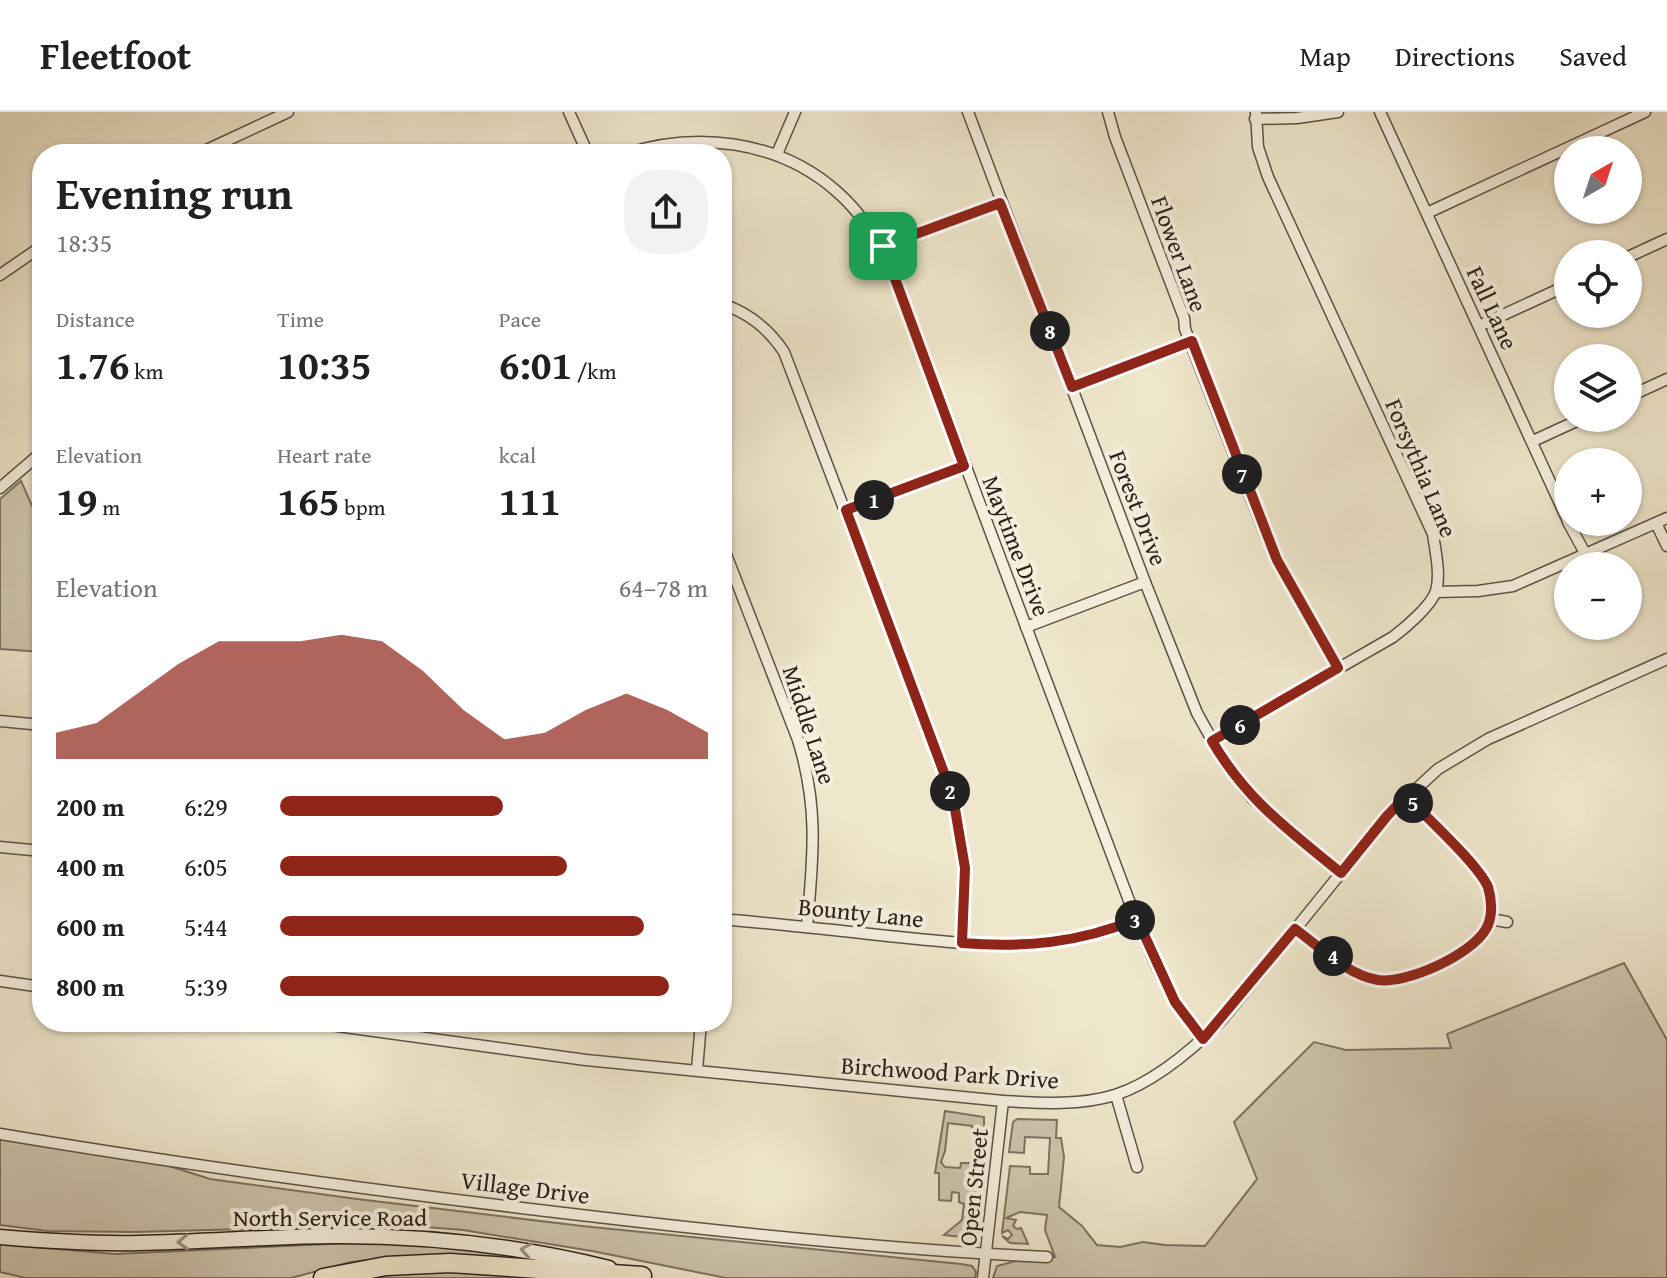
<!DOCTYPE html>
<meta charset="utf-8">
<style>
:root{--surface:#fff;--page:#f2f2f2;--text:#202124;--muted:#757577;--line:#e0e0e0;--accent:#8f2418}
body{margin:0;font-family:"Gentium Book Plus",serif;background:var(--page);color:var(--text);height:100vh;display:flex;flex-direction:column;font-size:30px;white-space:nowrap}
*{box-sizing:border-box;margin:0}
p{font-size:26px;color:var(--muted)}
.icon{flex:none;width:44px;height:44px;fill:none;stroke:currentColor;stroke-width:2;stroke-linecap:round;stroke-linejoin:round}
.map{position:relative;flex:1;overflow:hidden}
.details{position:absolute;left:32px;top:32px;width:700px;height:888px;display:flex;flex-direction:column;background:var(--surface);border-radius:32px;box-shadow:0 2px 6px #0004}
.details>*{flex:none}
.needle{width:52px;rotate:39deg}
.buttons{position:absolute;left:1554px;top:24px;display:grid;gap:16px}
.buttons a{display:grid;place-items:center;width:88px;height:88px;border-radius:50%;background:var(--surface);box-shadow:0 2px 6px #0004;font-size:40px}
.pin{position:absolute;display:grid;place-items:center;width:68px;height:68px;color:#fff;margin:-34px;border-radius:16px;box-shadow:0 4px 12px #0006}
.km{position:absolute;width:40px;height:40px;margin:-20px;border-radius:50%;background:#222;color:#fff;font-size:22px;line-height:40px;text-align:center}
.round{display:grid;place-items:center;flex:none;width:84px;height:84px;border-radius:32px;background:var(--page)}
.head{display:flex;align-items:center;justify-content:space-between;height:136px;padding:0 24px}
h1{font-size:44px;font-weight:700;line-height:60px}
.metrics{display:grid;grid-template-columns:repeat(3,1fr);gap:12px;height:136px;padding:8px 24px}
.metrics div{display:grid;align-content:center}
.metrics b{font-size:40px;font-weight:700}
.metrics small{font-size:22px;font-weight:400}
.metrics p{font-size:22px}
.chart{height:224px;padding:16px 24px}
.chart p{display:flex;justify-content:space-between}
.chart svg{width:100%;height:144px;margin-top:8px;fill:var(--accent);opacity:.7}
ul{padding:0 24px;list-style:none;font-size:26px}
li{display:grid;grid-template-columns:128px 96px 1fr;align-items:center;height:60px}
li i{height:20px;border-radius:10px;background:var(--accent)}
header{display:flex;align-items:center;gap:48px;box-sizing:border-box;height:112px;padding:0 40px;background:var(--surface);border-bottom:2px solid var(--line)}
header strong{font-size:38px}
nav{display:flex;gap:44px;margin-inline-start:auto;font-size:28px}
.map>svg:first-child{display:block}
</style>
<header>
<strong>Fleetfoot</strong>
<nav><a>Map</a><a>Directions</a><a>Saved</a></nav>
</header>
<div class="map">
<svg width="1667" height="1166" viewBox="0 0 1667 1166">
<rect width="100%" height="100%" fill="#efe7cc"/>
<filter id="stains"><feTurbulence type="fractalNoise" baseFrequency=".0025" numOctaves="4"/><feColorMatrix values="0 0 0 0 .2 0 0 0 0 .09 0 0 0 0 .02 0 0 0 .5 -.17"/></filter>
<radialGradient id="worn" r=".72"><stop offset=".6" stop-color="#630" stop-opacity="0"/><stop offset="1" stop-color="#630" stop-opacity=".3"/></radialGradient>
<g fill="#cec5ae" stroke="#7d7264" stroke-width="2">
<path d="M21,369L42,416V540L0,537V387Z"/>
<path d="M1624,851L1667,928V1166H993L997,1154L1031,1145L1044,1147L1055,1145L1045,1118L1047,1103L1020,1100L1006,1106L1016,1108L1013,1114L1017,1117L1021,1116L1028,1132L1010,1131L1002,1124L1008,1127L1012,1123L1008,1118L1002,1121L1010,1054L1030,1055V1062H1048L1050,1026L1025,1025L1024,1041L1009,1040L1013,1010L1017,1007L1057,1008L1056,1026H1061L1064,1045L1059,1095L1082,1114L1097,1133L1120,1135L1143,1130L1165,1133L1205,1134L1257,1067L1234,1010L1314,930L1346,938L1451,936L1447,922Z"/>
<path d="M945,999L984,1005V1029L974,1026L972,1014L948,1011L945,1039L941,1050L945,1055L960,1056L961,1051H972L982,1046L976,1122L971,1126L944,1123L962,1108L964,1092L959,1090V1081L952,1080L951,1089L939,1088V1061H935Z"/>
<path d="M0,1022L147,1047L210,1067L357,1087L582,1114L961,1152L972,1154L976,1160L975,1166H726L592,1139L463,1118L401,1113L134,1120L48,1119L0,1113Z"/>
<path d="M350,1131L410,1132L502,1142L499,1147L409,1144L351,1150L291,1166H26L0,1160V1132L115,1142Z"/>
<path d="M415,1156L484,1158L533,1166H345Z"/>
</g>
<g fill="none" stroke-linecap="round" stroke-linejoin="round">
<defs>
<g id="minor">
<path d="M569,0L588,42"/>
<path d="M968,0L1145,470L1197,601L1226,653L1252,686L1341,761"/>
<path d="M1108,0L1115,25L1184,206L1185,217L1264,419L1277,448L1338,556"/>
<path d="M1380,0L1568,409"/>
<path d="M1255,7L1297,6L1338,0"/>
<path d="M198,42L288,0"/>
<path d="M625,42C696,19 777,28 835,78C854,94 868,114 883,134L1128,786C1148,835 1167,887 1203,927"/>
<path d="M777,42L795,0"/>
<path d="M1427,101L1645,0"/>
<path d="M883,134L1000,91"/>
<path d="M1628,145L1667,127"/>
<path d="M0,163L42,134"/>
<path d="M722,192C749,201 768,216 784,240L935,634C949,674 962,713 965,756C966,781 964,806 962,831"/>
<path d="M1479,214L1568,173"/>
<path d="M1072,275L1192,229"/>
<path d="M1628,285L1667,267"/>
<path d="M1533,329L1583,306"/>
<path d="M0,376L42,340"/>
<path d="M846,398L964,354"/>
<path d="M1568,410L1586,443"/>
<path d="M1656,411L1667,434"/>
<path d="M722,432L798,628C819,696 813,746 807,815"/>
<path d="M1436,480L1478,479L1513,474L1667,406"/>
<path d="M1026,515L1145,470"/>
<path d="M0,609L42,613"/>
<path d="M1212,629L1393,525C1405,516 1431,494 1436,479C1441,462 1435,438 1433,422L1268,65L1258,35L1256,0"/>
<path d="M0,735L42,739"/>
<path d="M722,807C777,812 833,818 888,824C982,833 1045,844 1137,807"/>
<path d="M1490,807L1507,810"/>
<path d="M1295,817C1320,835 1347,863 1378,868C1407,872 1471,842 1486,817C1493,805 1492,788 1488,775C1478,752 1426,705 1406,684"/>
<path d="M0,869L42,875"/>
<path d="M308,910L586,948L1003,989C1039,991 1079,994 1115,983C1155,970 1192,938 1221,909L1387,704L1438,657L1488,627L1667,547"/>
<path d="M697,958L701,910"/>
<path d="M1116,983L1137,1055"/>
<path d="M0,1022C196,1055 392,1081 589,1104C741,1122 894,1138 1047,1145"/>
<path d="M983,1166L1003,989"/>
</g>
<path id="secondary" d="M0,1125C46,1129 93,1132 139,1131C206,1130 273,1124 339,1124C431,1124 520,1134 609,1156"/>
<path id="motorway" d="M323,1166L386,1154L450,1151L642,1164"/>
</defs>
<use href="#minor" stroke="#5d5246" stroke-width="13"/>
<use href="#secondary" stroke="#2c201a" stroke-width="17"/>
<use href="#motorway" stroke="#2c201a" stroke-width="21"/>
<use href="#minor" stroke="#f5efde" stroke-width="10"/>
<use href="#secondary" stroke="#f5efde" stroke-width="14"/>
<use href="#motorway" stroke="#efe7cc" stroke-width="18"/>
</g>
<defs><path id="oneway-chevron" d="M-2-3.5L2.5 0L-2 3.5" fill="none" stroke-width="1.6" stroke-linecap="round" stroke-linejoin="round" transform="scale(2)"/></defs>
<g stroke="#9b9286">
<use href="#oneway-chevron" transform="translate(183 1130) rotate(178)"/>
<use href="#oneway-chevron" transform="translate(526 1138) rotate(-170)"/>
</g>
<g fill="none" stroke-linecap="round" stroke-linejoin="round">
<defs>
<path id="route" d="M1000,91L1072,275L1192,229L1277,448L1338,556L1212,629C1247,689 1289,718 1341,761L1387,704L1406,684C1426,705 1478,752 1488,775C1492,788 1493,805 1486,817C1471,843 1407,872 1378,868C1347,863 1320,835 1295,817L1203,927L1175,890L1137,807C1079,831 1024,836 962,831L965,756L953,685L846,398L964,354L883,134Z"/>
</defs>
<use href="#route" stroke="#fff" stroke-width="16"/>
<use href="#route" stroke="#8f2418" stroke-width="10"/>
</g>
<g text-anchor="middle" stroke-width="8" stroke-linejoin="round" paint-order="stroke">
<g font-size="24" fill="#2c201a" stroke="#f5efde">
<text transform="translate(1179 142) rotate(70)" y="8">Flower Lane</text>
<text transform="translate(1492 196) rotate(65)" y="8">Fall Lane</text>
<text transform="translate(1421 356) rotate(67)" y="8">Forsythia Lane</text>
<text transform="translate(1138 396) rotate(69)" y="8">Forest Drive</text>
<text transform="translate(1016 434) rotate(69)" y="8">Maytime Drive</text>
<text transform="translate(809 613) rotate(72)" y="8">Middle Lane</text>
<text transform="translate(861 801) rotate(6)" y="8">Bounty Lane</text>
<text transform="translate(950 961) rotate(4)" y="8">Birchwood Park Drive</text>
<text transform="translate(974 1075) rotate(-84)" y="8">Open Street</text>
<text transform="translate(525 1076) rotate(7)" y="8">Village Drive</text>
<text x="330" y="1114">North Service Road</text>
</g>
</g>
<rect width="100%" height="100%" filter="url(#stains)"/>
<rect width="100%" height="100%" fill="url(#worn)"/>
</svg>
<div class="buttons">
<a><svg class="needle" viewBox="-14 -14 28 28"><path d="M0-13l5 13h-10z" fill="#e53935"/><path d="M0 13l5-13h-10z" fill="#757577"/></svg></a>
<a><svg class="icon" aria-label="locate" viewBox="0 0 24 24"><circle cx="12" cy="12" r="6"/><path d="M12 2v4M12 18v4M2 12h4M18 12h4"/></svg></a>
<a><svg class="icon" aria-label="layers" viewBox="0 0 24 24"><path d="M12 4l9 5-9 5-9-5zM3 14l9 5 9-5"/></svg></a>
<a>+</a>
<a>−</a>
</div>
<div class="pin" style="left:883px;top:134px;background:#1e9e55"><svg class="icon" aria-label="arrive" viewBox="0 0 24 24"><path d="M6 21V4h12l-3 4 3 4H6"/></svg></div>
<b class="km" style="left:874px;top:388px">1</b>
<b class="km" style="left:950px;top:679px">2</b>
<b class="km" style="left:1135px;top:808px">3</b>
<b class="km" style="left:1333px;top:844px">4</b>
<b class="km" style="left:1413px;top:691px">5</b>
<b class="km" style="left:1240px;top:613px">6</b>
<b class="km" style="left:1242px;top:362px">7</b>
<b class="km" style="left:1050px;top:219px">8</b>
<section class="details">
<div class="head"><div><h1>Evening run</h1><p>18:35</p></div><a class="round"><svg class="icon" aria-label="share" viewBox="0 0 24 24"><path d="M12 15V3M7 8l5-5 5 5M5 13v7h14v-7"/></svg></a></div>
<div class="metrics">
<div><p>Distance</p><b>1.76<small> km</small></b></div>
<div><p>Time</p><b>10:35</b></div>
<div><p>Pace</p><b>6:01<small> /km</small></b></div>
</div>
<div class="metrics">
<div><p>Elevation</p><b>19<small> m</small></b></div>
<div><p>Heart rate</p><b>165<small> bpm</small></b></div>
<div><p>kcal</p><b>111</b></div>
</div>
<div class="chart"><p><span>Elevation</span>64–78 m</p>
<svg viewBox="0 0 160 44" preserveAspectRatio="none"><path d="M0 44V36L10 33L20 24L30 15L40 8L50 8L60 8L70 6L80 8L90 17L100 29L110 38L120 36L130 29L140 24L150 29L160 36V44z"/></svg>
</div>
<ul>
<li><b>200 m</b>6:29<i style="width:52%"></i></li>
<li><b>400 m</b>6:05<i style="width:67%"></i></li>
<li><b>600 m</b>5:44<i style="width:85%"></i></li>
<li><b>800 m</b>5:39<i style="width:91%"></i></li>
</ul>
</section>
</div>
